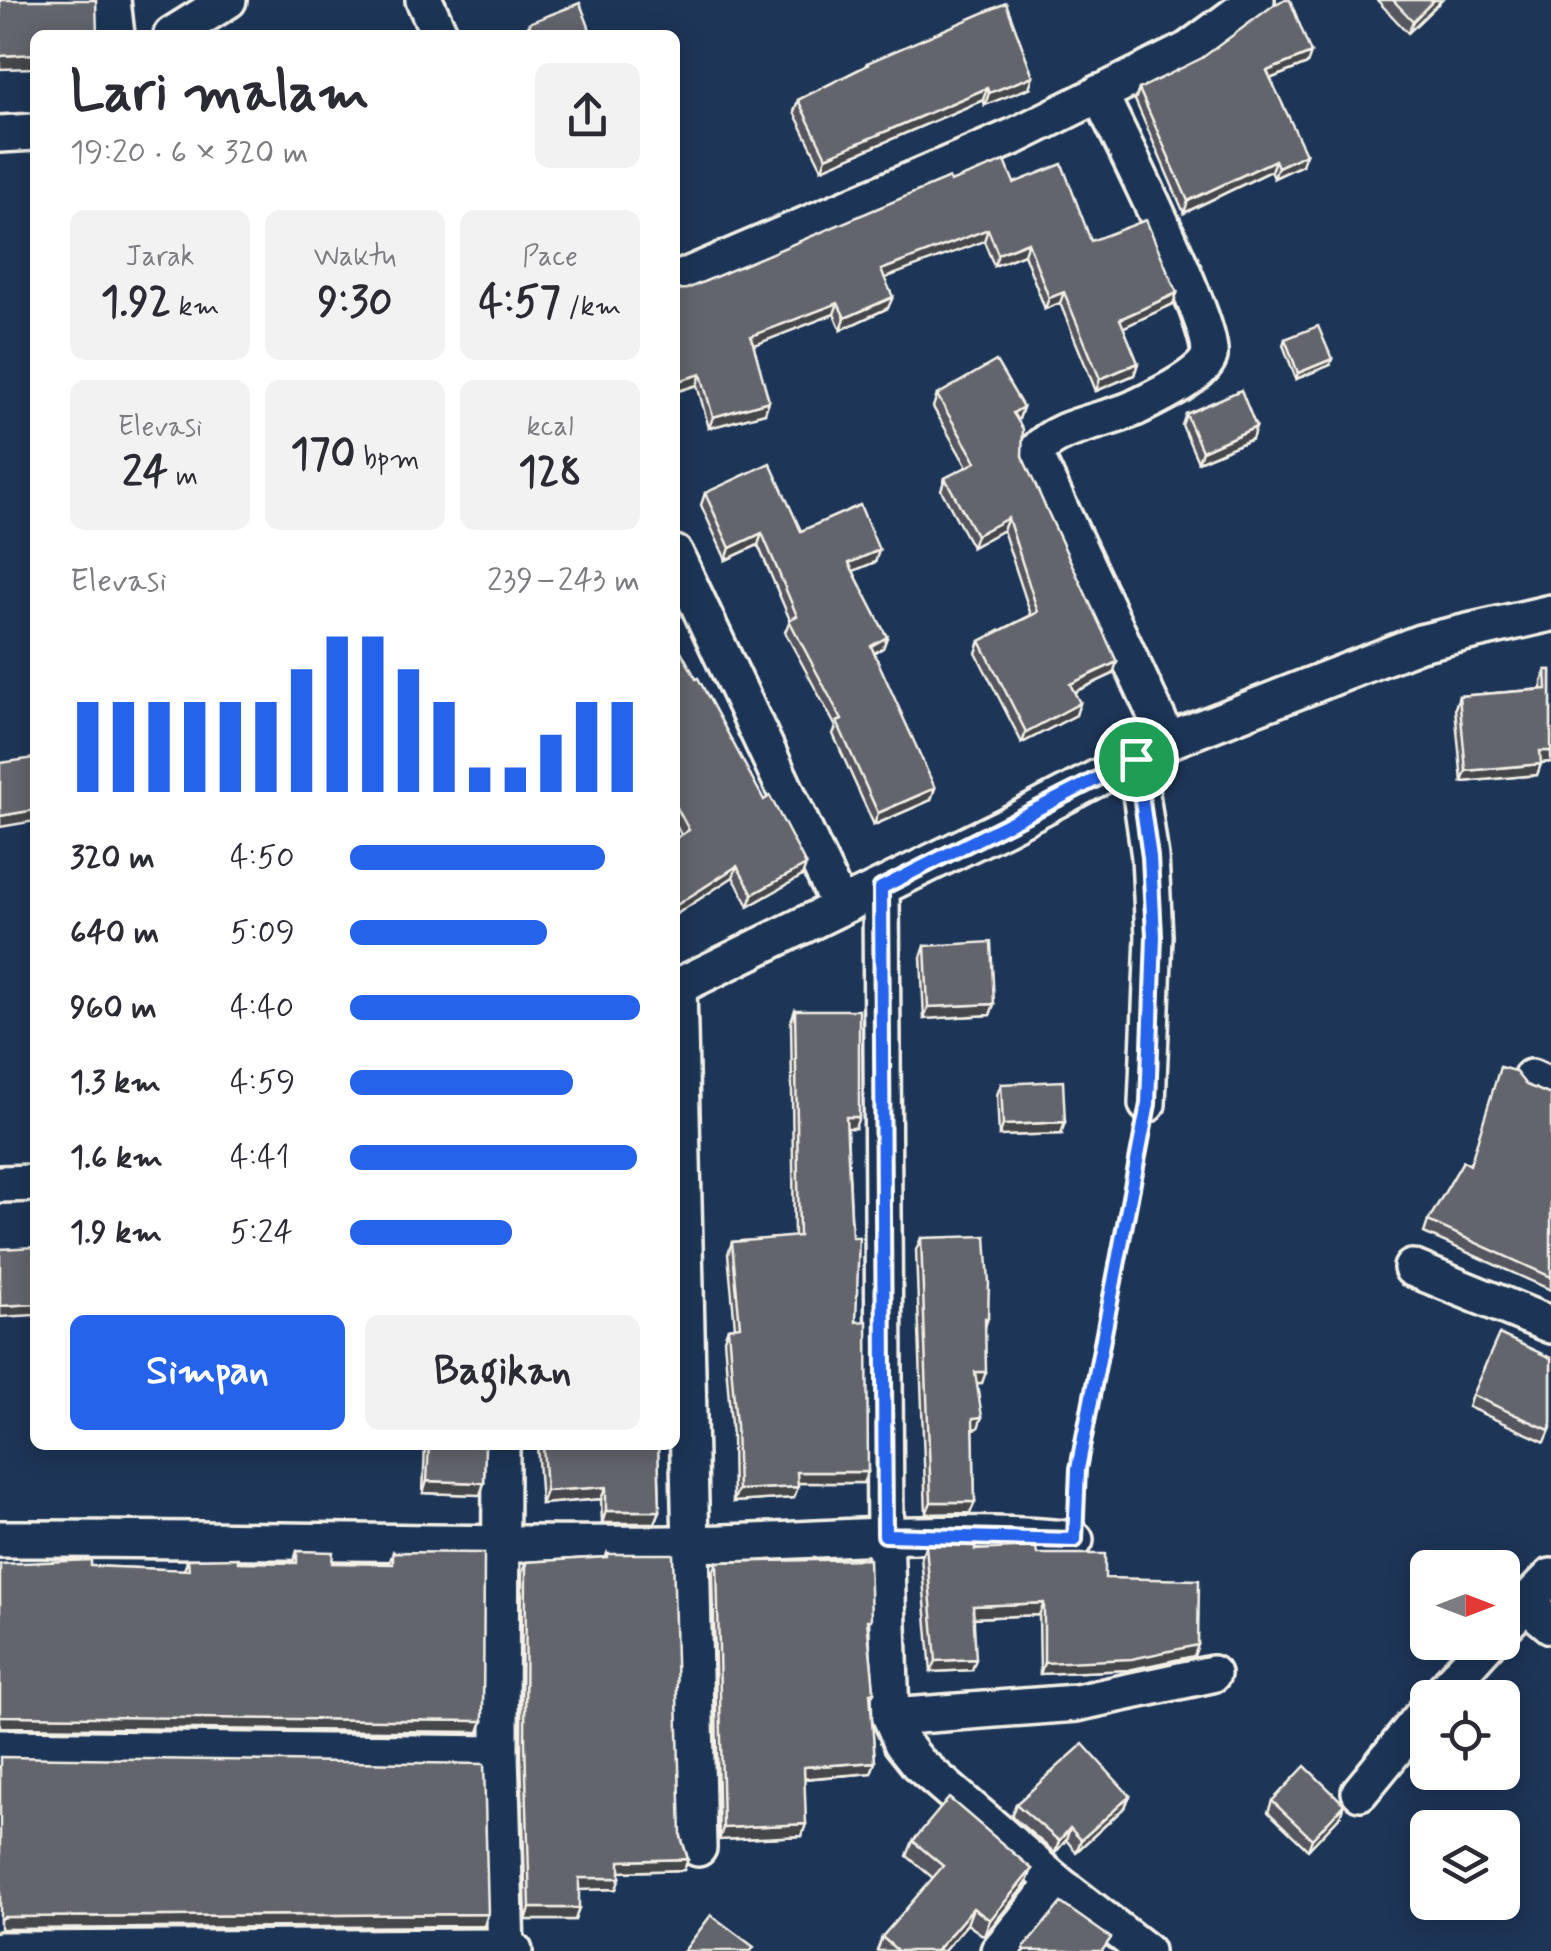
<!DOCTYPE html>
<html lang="id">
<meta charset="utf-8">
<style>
:root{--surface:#fff;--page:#f2f2f3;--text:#2b2b33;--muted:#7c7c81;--accent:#2563eb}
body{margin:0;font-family:Mynerve,sans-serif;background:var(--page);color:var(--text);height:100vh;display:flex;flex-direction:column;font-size:38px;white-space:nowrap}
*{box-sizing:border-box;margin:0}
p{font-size:32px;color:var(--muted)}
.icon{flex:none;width:55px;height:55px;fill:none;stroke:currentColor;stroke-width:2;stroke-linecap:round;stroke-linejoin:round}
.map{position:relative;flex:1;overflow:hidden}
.drawer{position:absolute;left:30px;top:30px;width:650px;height:1420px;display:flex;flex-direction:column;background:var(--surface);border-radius:15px;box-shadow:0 5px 25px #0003}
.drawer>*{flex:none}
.needle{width:65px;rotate:90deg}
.controls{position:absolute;left:1410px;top:1550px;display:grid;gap:20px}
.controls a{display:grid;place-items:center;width:110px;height:110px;border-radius:15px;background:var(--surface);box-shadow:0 5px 25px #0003;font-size:50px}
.pin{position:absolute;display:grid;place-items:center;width:85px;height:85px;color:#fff;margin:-42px;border:5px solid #fff;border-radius:50%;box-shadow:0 2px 10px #0007}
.round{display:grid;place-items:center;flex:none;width:105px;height:105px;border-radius:15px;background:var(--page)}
.summary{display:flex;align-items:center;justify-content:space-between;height:170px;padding:0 40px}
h1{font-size:55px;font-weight:700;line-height:75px}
.metrics{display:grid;grid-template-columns:repeat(3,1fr);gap:15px;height:170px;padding:10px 40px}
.metrics div{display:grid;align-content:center;border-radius:15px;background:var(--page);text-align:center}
.metrics b{font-size:42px;font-weight:700}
.metrics small{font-size:28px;font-weight:400}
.metrics p{font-size:28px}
.chart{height:280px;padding:20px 40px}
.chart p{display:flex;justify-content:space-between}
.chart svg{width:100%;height:180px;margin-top:10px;stroke:var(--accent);stroke-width:6}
.primary-button{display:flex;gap:20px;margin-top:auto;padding:20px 40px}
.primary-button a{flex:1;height:115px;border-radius:15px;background:var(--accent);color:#fff;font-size:40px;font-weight:700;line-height:115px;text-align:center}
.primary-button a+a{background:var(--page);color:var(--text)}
ul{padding:0 40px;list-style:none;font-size:32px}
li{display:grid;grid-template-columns:160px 120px 1fr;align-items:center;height:75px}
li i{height:25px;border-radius:12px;background:var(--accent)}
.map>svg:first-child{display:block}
</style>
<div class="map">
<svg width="1551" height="1951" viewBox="0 0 1551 1951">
<rect width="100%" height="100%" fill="#1d3557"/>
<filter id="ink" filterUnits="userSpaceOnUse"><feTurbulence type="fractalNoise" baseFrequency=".01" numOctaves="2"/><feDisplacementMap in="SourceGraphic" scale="20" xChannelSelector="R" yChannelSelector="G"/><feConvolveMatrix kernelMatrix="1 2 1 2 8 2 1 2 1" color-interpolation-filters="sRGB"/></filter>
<g filter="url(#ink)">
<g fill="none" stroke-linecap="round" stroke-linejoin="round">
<defs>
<g id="street">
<path d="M112,0L116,35"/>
<path d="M424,0L440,35"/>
<path d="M172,35L228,0"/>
<path d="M1099,93C1117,131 1216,328 1209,356C1205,375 1153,399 1135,408C1105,422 1058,425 1037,451V459L1168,741"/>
<path d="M0,134L35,132"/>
<path d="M675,281L1015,136L1188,50L1256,0"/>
<path d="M675,554L840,907"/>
<path d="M1136,759L1150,857L1154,936L1147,1104"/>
<path d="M881,888L885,1535L891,1717L902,1743L918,1763L1056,1882L1145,1951"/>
<path d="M678,986L698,1848"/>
<path d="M675,988L1006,826L1168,741L1420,643L1551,613"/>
<path d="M1531,1078L1551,1087"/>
<path d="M0,1184L35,1183"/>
<path d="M1412,1268L1551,1325"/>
<path d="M501,1445L500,1754L506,1951"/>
<path d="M0,1539C225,1538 449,1546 674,1544C808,1543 942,1526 1075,1540"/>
<path d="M1526,1604L1551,1625"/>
<path d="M1502,1628L1551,1577"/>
<path d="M1437,1698L1488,1642"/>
<path d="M891,1717L1076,1703L1212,1674"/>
<path d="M0,1748L500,1754"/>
<path d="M1360,1792L1428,1709"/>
<path d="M0,1950L506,1947L514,1951"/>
<path d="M999,1951L1056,1882"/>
</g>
</defs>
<use href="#street" stroke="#f4f1e8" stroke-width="42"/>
<path stroke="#f4f1e8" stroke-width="6" stroke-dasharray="2.5 8" stroke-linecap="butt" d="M1077,1503L1078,1469L1142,1137"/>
<use href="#street" stroke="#1d3557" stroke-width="35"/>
</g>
<g fill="#55575e" stroke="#f4f1e8" stroke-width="2.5">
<path d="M1377,0H1442L1408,33Z"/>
<path d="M529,23L592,35H525Z"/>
<path d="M867,63L1029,88L985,105L983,100L822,169L794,112L798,100L865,66Z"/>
<path d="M1307,64L1270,79L1302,165L1274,178L1271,171L1184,213L1135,100L1139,89Z"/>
<path d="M950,182L1014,183L1091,241L1177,293L1173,304L1123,327L1138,363L1134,375L1096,391L1060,303L1045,309L1024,254L994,266L984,241L884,278L888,308L841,330L834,314L753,345L765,413L709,428L697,385L675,392V290L687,289Z"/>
<path d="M1285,339L1330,365L1296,379L1283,345Z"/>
<path d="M937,395L1023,407L1019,419L1017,420L1022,456L1113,674L1074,692L1076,715L1022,743L976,653L980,641L1031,615L1003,530L972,547L941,490L945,478L967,467L933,407Z"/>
<path d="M1186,414L1256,427L1252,439L1198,462L1182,425Z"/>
<path d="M705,493L801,531L879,550L875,562L853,571L887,637L883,648L874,653L931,800L874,825L833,734L836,727L785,632L790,620L758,545L726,560L701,505Z"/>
<path d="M675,640L802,876L749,906L733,877L675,915V839L681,835L675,823Z"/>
<path d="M1546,670H1551V762L1541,763L1537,775L1462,782L1455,708L1459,696L1542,689V682Z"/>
<path d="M925,946L994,1004L990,1015L924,1019L921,957Z"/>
<path d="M795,1010L855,1128H847L856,1322L868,1472L863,1483H798L794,1498L733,1502L732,1437L724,1339L728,1328L735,1327L728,1254L732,1242L794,1237L791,1021Z"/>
<path d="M1001,1084L1061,1134L999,1136L997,1095Z"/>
<path d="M1526,1085L1551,1095V1290L1424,1233L1428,1221Z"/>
<path d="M921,1238L988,1318L985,1327L982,1383H977L978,1428L973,1429L975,1502L970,1513L926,1514L916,1250Z"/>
<path d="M1551,1358V1428L1545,1442L1468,1407L1472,1395Z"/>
<path d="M425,1445H485L484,1483L480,1495L423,1493Z"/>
<path d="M537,1445H658L660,1511L655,1523H602L601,1499L541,1504Z"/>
<path d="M926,1545L1037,1554L1105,1578L1194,1656L1128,1670L1040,1674L1039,1615L974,1618L972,1670L931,1672L921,1556Z"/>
<path d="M297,1551L332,1563L389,1564L393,1552L479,1732L0,1727L91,1566L184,1570L188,1559L238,1562L293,1563Z"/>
<path d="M607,1554L681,1837L688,1859L684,1870L620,1872L616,1889L579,1890L575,1920H526L521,1754L522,1573L526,1562L606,1557Z"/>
<path d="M717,1562L868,1628L874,1692L870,1701L875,1762L871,1773L804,1779L802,1836L719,1840L713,1573Z"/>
<path d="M1130,1796L1125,1807L1076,1852L1066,1840L1055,1853L1011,1816L1016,1804Z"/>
<path d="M1272,1801L1340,1816L1308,1850L1268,1812Z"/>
<path d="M913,1841L1032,1869L1026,1884L984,1936L967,1924L944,1951H877L882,1937L933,1878L907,1856Z"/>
</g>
<g fill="#45474c" stroke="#f4f1e8" stroke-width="2.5">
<path d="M1434,0H1442L1408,33L1413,21Z"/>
<path d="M1311,53L1307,64L1262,82L1267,71Z"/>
<path d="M35,54V68L0,69V56Z"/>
<path d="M1033,76L1029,88L985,105L989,93Z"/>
<path d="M987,88L983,100L822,169L826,157Z"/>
<path d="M1306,154L1302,165L1274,178L1278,167Z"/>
<path d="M1275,160L1271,171L1184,213L1188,201Z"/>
<path d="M988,229L984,241L877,281L881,270Z"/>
<path d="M1028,242L1024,254L994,266L998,254Z"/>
<path d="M1064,292L1060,303L1045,309L1049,298Z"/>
<path d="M1177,293L1173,304L1116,331L1120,319Z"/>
<path d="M893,297L888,308L841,330L845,318Z"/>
<path d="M838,303L834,314L747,348L751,336Z"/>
<path d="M1332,359L1330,365L1296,379L1298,373Z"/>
<path d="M1138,363L1134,375L1096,391L1100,379Z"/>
<path d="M701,374L697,385L675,392V382Z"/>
<path d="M769,401L765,413L709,428L713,417Z"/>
<path d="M1023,407L1019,419L1009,425L1013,413Z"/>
<path d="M1256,427L1252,439L1198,462L1202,451Z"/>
<path d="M1008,518L1003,530L972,547L976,535Z"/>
<path d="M762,533L758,545L726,560L730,548Z"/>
<path d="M879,550L875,562L844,575L849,563Z"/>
<path d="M887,637L883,648L867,657L871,646Z"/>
<path d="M1117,662L1113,674L1066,696L1070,684Z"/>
<path d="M1080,703L1076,715L1022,743L1026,732Z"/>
<path d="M1540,751H1551V762L1536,763Z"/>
<path d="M1541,764L1537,775L1462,782L1466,771Z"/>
<path d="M935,788L931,800L874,825L878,813Z"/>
<path d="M35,810V821L0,827V816Z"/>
<path d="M806,865L802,876L749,906L753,894Z"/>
<path d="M737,866L733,877L675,915V906Z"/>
<path d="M994,1004L990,1015L924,1019L928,1007Z"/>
<path d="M846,1117H859L855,1128H842Z"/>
<path d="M1065,1122L1061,1134L999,1136L1003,1125Z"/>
<path d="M35,1304V1315L0,1317V1306Z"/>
<path d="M975,1372H986L982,1383H971Z"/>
<path d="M982,1417L978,1428L969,1430L973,1418Z"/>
<path d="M797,1472H868L863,1483H793Z"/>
<path d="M427,1481L484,1483L480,1495L423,1493Z"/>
<path d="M606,1487L601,1499L541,1504L546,1491Z"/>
<path d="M798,1487L794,1498L733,1502L738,1490Z"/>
<path d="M931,1502H975L970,1513L926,1514Z"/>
<path d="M606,1511H660L655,1523H602Z"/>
<path d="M1044,1603L1039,1615L969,1618L973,1606Z"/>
<path d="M1198,1645L1194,1656L1128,1670L1040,1674L1044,1663Z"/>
<path d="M976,1659L972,1670L931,1672L936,1661Z"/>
<path d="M4,1715L483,1721L479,1732L0,1727V1716Z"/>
<path d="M875,1762L871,1773L800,1779L804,1767Z"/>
<path d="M1130,1796L1125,1807L1076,1852L1081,1840Z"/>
<path d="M1344,1804L1340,1816L1308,1850L1312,1839Z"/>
<path d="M806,1824L802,1836L719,1840L723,1828Z"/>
<path d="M1070,1828L1066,1840L1055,1853L1059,1841Z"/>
<path d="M688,1859L684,1870L616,1872L620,1861Z"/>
<path d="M1032,1869L1026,1884L984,1936L990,1920Z"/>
<path d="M579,1878H620L616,1889L575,1890Z"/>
<path d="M530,1908H579L575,1920H526Z"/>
<path d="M973,1908L967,1924L944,1951H936Z"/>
<path d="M488,1914L484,1926L0,1929V1919L4,1917Z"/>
</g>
<g fill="#63656d" stroke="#f4f1e8" stroke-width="2.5">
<path d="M0,0H96L97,35H35V54L0,56Z"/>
<path d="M1284,0H1290L1311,53L1267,71L1306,154L1278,167L1275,160L1188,201L1139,89L1202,58L1275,4Z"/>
<path d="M1393,0H1434L1413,21Z"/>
<path d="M580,3L592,35H533L529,23Z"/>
<path d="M1006,3L1033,76L989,93L987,88L826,157L798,100L868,65L867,63Z"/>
<path d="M1005,161L1014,183L1062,164L1091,241L1146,220L1177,293L1120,319L1138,363L1100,379L1064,292L1049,298L1028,242L998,254L988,229L881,270L893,297L845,318L838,303L751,336L769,401L713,417L701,374L675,382V290L687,289L949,178L950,182Z"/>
<path d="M1318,326L1332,359L1298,373L1285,339Z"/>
<path d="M996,361L1023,407L1013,413L1023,429L1022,456L1117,662L1070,684L1080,703L1026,732L980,641L1038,612L1008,518L976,535L945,478L976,462L937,395Z"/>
<path d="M1241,390L1256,427L1202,451L1186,414Z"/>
<path d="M770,463L801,531L860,505L879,550L849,563L887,637L871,646L935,788L878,813L837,722L842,720L789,620L797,616L762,533L730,548L705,493Z"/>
<path d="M675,640L696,679L698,678L764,800L770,796L806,865L753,894L737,866L675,906V839L689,830L675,804Z"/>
<path d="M1546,670H1551V751H1540L1541,764L1466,771L1459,696L1547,689Z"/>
<path d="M35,758V810L0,816V763Z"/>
<path d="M991,942L994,1004L928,1007L925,946Z"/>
<path d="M795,1010H859V1117H846L852,1237H859L856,1322L867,1321L868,1472H797L798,1487L738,1490L736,1425L728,1328L740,1326L732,1242L799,1236Z"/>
<path d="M1500,1067L1515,1071L1526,1085L1551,1095V1277L1428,1221L1463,1161L1470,1165Z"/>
<path d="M1063,1081L1065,1122L1003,1125L1001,1084Z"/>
<path d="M986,1236L989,1283L988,1318H985L986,1372H975L982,1417L973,1418L975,1502H931L921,1238Z"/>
<path d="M35,1247V1304L0,1306V1249Z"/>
<path d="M1499,1334L1551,1358V1425L1549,1430L1472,1395Z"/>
<path d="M429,1445H485L484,1483L427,1481Z"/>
<path d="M543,1445H658L660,1511H606V1487L546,1491Z"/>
<path d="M975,1544V1550L1036,1547L1037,1554H1105V1578L1199,1580L1198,1645L1132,1659L1044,1663V1603L973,1606L976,1659L936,1661L926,1545Z"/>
<path d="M297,1551L333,1552L332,1563L393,1564V1552L484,1553L483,1721L0,1716V1564L91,1560V1566L189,1570L188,1559L238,1558V1562L297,1563Z"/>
<path d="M607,1554H673L681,1837L688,1859L620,1861V1878H579V1908H530L525,1742L526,1562L607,1557Z"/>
<path d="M869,1559L871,1620H867L873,1679L874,1692L870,1693L875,1762L804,1767L806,1824L723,1828L717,1562Z"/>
<path d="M1083,1744L1130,1796L1081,1840L1070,1828L1059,1841L1016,1804Z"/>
<path d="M0,1757L484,1764L488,1914L4,1917L0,1919Z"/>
<path d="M1305,1766L1344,1804L1312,1839L1272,1801Z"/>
<path d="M949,1798L1032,1869L990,1920L973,1908L936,1951H898L882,1937L943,1866L913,1841Z"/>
<path d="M1061,1903L1111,1938L1102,1951H1026L1023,1949Z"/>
<path d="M711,1915L754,1947L751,1951H684Z"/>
</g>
</g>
<g fill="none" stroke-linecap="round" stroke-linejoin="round" filter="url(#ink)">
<defs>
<path id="route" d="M1136,759L1150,857L1154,936L1148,1104L1078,1469L1075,1540L885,1535L881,888Z"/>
</defs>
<use href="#route" stroke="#fff" stroke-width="20"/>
<use href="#route" stroke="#2563eb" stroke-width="12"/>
</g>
</svg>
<div class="controls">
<a><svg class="needle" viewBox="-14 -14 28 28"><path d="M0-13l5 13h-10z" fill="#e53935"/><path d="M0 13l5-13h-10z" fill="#7c7c81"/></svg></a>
<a><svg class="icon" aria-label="locate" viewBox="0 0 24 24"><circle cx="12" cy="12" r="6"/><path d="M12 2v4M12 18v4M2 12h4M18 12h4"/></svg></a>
<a><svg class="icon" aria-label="layers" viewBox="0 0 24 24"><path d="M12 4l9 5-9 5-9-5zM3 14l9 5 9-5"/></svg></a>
</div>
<div class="pin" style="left:1136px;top:759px;background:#1e9e55"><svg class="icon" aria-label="arrive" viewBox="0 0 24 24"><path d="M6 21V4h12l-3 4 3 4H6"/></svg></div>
<section class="drawer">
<div class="summary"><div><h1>Lari malam</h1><p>19:20 · 6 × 320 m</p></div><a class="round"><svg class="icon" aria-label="share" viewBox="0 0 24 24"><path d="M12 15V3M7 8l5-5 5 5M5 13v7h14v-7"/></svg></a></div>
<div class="metrics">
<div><p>Jarak</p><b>1.92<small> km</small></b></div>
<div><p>Waktu</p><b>9:30</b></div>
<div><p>Pace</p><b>4:57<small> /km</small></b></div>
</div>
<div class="metrics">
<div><p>Elevasi</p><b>24<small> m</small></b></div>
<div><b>170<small> bpm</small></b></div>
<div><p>kcal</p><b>128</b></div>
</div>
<div class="chart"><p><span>Elevasi</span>239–243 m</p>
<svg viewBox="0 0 160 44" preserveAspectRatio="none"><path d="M5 44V22M15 44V22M25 44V22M35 44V22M45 44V22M55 44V22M65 44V14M75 44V6M85 44V6M95 44V14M105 44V22M115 44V38M125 44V38M135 44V30M145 44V22M155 44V22"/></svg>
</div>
<ul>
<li><b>320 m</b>4:50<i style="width:88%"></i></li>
<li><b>640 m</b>5:09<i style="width:68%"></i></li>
<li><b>960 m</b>4:40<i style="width:100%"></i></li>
<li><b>1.3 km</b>4:59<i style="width:77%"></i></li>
<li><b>1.6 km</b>4:41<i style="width:99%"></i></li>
<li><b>1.9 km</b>5:24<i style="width:56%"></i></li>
</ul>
<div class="primary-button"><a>Simpan</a><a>Bagikan</a></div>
</section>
</div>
